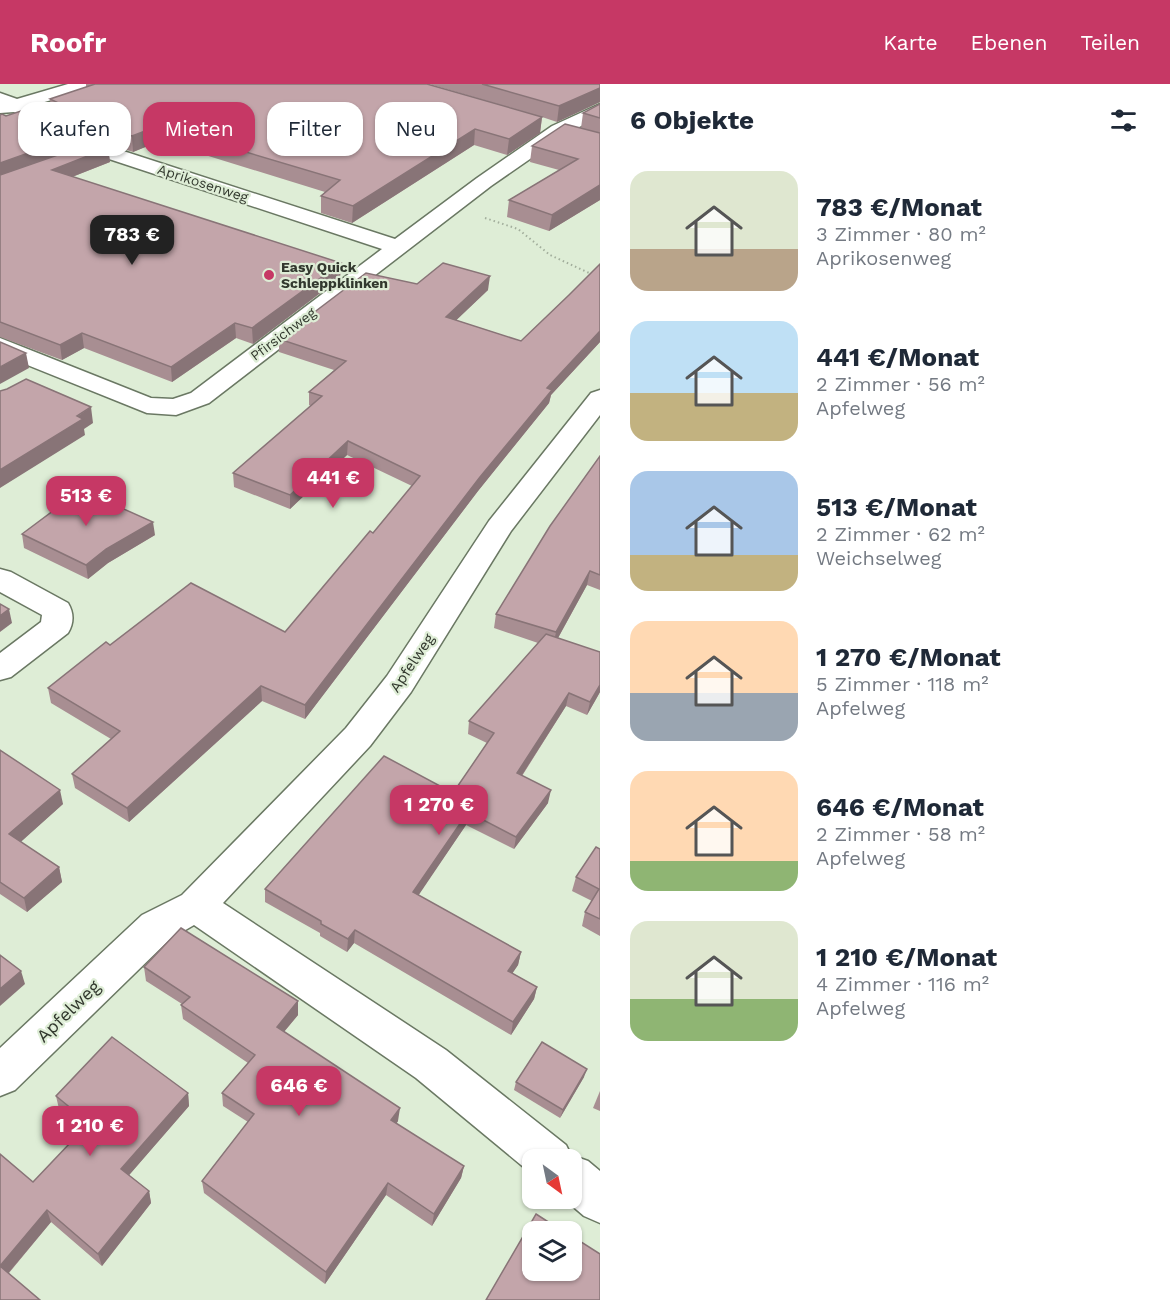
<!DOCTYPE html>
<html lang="de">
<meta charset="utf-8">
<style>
body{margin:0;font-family:"Work Sans",sans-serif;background:#f2f2f3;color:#1f2937;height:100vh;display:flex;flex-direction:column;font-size:22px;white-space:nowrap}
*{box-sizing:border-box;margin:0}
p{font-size:20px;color:#747a83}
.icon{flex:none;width:33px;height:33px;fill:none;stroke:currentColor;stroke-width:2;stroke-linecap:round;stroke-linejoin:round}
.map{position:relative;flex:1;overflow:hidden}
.details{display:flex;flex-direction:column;background:#fff;width:570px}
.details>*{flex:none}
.top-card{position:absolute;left:18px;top:18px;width:492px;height:54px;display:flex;gap:12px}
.needle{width:39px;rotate:147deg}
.controls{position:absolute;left:522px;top:1065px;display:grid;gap:12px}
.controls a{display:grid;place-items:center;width:60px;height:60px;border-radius:12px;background:#fff;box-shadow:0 2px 4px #0004;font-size:30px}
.price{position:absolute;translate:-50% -51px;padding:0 14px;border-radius:12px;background:#c63865;color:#fff;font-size:20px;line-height:39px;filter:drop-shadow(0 2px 3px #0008)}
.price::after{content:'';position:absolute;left:50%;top:36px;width:18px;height:14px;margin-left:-9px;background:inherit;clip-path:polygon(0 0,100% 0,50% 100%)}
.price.selected{background:#222;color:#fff}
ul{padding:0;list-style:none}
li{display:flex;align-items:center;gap:18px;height:150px;padding:0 30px}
li span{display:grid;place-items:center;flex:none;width:168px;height:120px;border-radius:18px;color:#555}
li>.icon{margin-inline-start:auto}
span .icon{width:72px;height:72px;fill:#fffc;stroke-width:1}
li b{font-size:26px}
h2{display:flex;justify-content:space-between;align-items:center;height:72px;padding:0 30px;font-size:26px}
.pill{padding:0 21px;border-radius:18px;background:#fff;box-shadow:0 2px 4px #0004;font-size:21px;line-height:54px}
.pill.selected{background:#c63865;color:#fff}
header{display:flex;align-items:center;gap:36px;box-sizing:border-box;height:84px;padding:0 30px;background:#c63865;color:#fff}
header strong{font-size:28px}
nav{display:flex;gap:33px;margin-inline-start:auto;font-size:21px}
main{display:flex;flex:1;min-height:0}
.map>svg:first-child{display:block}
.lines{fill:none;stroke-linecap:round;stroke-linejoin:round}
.minor-casing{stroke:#6a7863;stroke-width:3}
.path{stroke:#a2ae9c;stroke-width:2;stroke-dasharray:1.5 3;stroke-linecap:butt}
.minor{fill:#fff;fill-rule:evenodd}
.wall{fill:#a88e92}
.shaded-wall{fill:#887477}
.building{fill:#c3a5aa;stroke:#887477;stroke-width:1.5}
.poi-dot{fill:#c63865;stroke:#deedd6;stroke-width:2}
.labels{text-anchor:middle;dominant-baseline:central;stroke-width:4.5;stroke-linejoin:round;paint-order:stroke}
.far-street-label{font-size:14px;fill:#32382e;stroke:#deedd6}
.far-poi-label{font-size:14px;font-weight:bold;fill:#32382e;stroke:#deedd6;text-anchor:start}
.street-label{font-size:15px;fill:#32382e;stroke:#deedd6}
.near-street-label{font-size:18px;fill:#32382e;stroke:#deedd6}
</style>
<header>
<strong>Roofr</strong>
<nav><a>Karte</a><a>Ebenen</a><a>Teilen</a></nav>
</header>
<main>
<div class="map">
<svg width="600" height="1216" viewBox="0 0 600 1216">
<rect width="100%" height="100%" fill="#deedd6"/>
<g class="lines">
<g class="minor-casing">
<g id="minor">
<path d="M 68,0 L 95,0 L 92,4 L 31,22 L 117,65 L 395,155 L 477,94 L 552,42 L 600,20 L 600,32 L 566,50 L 491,102 L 209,319 L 176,331 L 147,329 L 0,270 L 0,254 L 151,314 L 173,315 L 191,309 L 382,165 L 103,73 L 14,28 L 0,29 L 0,9 L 17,15 Z"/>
<path d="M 600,306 L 600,331 L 511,447 L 411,608 L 370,662 L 223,819 L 446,966 L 566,1061 L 571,1071 L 588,1077 L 600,1087 L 600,1139 L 584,1132 L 563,1114 L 572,1114 L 572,1076 L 532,1076 L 532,1090 L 416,994 L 194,841 L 170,855 L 15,1006 L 0,1012 L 0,964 L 142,831 L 182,811 L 346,644 L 387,592 L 489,437 L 591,309 Z"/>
<path d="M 0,485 L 11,488 L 68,519 C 74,529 74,539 68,549 L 11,593 L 0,596 L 0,569 L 41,538 L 42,531 L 0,508 Z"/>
</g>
</g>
<path class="path" d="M 485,134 L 518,145 L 550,171 L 600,194"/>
<use href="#minor" class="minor"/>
</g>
<g class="wall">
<path d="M 86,0 L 427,0 L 525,28 L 429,0 L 600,0 L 600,18 L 557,38 L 542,33 L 540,49 L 507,71 L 474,61 L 352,139 L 321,129 L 321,112 L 325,108 L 160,57 L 133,68 L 118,63 L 52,30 L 50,15 L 86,3 Z"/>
<path d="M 600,20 L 600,116 L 549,147 L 507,133 L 509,116 L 559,86 L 530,78 L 532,62 L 581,44 L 583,29 Z"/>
<path d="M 0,31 L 81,63 L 108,64 L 110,78 L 72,93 L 341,179 L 340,194 L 253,260 L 236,254 L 172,298 L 84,264 L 62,276 L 0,253 Z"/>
<path d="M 600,180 L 600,258 L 551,311 L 549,319 L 478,407 L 305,635 L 262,617 L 129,738 L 75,704 L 72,690 L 111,655 L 51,619 L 48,604 L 110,561 L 285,548 L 373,449 L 412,402 L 347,371 L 290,425 L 234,403 L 233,389 L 311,322 L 309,321 L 309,308 L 334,286 L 279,268 L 279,255 L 417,200 L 488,206 L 456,236 L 521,257 L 569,211 Z"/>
<path d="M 600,372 L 600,506 L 587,501 L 558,554 L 600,608 L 587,631 L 566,622 L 522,692 L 548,719 L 514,765 L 466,741 L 418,811 L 521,868 L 518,881 L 512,889 L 537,903 L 534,915 L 511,951 L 354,859 L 347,868 L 320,852 L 320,849 L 265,818 L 265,805 L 453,709 L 487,659 L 468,650 L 469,637 L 538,559 L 494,544 L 496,530 Z"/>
<path d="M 22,450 L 155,451 L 108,479 L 88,495 L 24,464 Z"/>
<path d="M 0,666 L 63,720 L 20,758 L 59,783 L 62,798 L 27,828 L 0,810 Z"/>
<path d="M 600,765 L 600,852 L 582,842 L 585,828 L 592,817 L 572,807 L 576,793 Z"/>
<path d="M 144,883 L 298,917 L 298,931 L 284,948 L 398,1037 L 396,1040 L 464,1082 L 461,1094 L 432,1142 L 386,1111 L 325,1200 L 204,1109 L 202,1097 L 248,1038 L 223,1022 L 222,1009 L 248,979 L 183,935 L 181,921 L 182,920 L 146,897 Z"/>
<path d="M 584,993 L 560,1034 L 514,1006 L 516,998 Z"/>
<path d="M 600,1007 L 600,1027 L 593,1024 Z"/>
<path d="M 188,1009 L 189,1022 L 129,1091 L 149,1107 L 151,1119 L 102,1182 L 51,1138 L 9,1189 L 0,1216 L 33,1098 L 84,1045 L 59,1025 L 56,1012 Z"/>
</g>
<g class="shaded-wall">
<path d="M 600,4 L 600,18 L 557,38 L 559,22 Z"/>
<path d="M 542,33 L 540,49 L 507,71 L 509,55 Z"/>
<path d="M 158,42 L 160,57 L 133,68 L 132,52 Z"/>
<path d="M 475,45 L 474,61 L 352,139 L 353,122 Z"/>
<path d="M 79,51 L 81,64 L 0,94 L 0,79 Z"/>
<path d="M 108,64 L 110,78 L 54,100 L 52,86 Z"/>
<path d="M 600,101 L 600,116 L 549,147 L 552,131 Z"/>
<path d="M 341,179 L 340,194 L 253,260 L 252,244 Z"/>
<path d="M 490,192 L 488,206 L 445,247 L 446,233 Z"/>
<path d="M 235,239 L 236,254 L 172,298 L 171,283 Z"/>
<path d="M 600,247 L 600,258 L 551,311 L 549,319 L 478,407 L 305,635 L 305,621 L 547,304 Z"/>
<path d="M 82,249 L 84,264 L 62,276 L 60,261 Z"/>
<path d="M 26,269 L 29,284 L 0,300 L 0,283 Z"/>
<path d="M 91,323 L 93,339 L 84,345 L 85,351 L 0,404 L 0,386 Z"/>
<path d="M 348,357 L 347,371 L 290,425 L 290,411 Z"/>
<path d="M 153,438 L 155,451 L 108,479 L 88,495 L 86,481 L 106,465 Z"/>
<path d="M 590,487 L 587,501 L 553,563 L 556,548 Z"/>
<path d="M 9,525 L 12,539 L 0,548 L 0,532 Z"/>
<path d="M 600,601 L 600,608 L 587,631 L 590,618 Z"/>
<path d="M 261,602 L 262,617 L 129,738 L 127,724 Z"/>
<path d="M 569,609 L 566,622 L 515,702 L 517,689 Z"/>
<path d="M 60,706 L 63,720 L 13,765 L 9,750 Z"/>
<path d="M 551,706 L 548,719 L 514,765 L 516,753 Z"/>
<path d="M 468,728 L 466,741 L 412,821 L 413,808 Z"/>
<path d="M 59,783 L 62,798 L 27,828 L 24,814 Z"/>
<path d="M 355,846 L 354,859 L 347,868 L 348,855 Z"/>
<path d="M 521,868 L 518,881 L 506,899 L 508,887 Z"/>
<path d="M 21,887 L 25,900 L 0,922 L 0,905 Z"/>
<path d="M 537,903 L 534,915 L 511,951 L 513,938 Z"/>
<path d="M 298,917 L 298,931 L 277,956 L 277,943 Z"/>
<path d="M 587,985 L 584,993 L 560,1034 L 563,1026 Z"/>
<path d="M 188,1009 L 189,1022 L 124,1097 L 121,1085 Z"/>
<path d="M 400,1024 L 398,1037 L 390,1049 L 391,1036 Z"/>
<path d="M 464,1082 L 461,1094 L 432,1142 L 434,1130 Z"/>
<path d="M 388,1099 L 386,1111 L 325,1200 L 326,1188 Z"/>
<path d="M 149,1107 L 151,1119 L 102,1182 L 98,1170 Z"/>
<path d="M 47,1126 L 51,1138 L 5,1193 L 0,1182 Z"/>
</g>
<g class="building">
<path d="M 95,0 L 427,0 L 542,33 L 509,55 L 475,45 L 353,122 L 321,112 L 340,96 L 158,42 L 132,52 L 116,47 L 50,15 Z"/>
<path d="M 482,0 L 600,0 L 600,4 L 559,22 Z"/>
<path d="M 600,20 L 600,34 L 583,29 Z"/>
<path d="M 27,25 L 79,51 L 0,79 L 0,31 L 2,30 L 6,32 Z"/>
<path d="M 565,40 L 600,49 L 600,101 L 552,131 L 509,116 L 578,75 L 532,62 Z"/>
<path d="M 95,58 L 108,64 L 52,86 L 341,179 L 252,244 L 235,239 L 171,283 L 82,249 L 60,261 L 0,238 L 0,91 Z"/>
<path d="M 443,179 L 490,192 L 446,233 L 521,257 L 569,211 L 600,180 L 600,247 L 547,304 L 552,306 L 480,393 L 305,621 L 261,602 L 127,724 L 72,690 L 120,647 L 48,604 L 106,558 L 110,561 L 191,499 L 285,548 L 370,447 L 373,449 L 420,392 L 348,357 L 290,411 L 233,389 L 322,312 L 309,308 L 346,277 L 279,255 L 366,189 L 417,200 Z"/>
<path d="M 0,258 L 26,269 L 0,283 Z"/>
<path d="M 26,295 L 91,323 L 77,332 L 83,335 L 0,386 L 0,307 L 7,305 Z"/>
<path d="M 600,372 L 600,491 L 590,487 L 556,548 L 496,530 L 550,442 Z"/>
<path d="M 81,406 L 153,438 L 106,465 L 86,481 L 22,450 Z"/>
<path d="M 0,520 L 9,525 L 0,532 Z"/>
<path d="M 546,550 L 600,568 L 600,601 L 590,618 L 569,609 L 517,689 L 551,706 L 516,753 L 468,728 L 413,808 L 521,868 L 508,887 L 537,903 L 513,938 L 355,846 L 348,855 L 321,840 L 321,837 L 265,805 L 384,672 L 453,709 L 494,649 L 469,637 Z"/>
<path d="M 0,666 L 60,706 L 9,750 L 59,783 L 24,814 L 0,798 Z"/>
<path d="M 596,763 L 600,765 L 600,835 L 585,828 L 599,805 L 576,793 Z"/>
<path d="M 181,844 L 298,917 L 277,943 L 400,1024 L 391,1036 L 464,1082 L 434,1130 L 388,1099 L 326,1188 L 202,1097 L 254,1030 L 222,1009 L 255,971 L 181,921 L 190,913 L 144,883 Z"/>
<path d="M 0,871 L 21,887 L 0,905 Z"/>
<path d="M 112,953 L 188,1009 L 121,1085 L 149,1107 L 98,1170 L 47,1126 L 0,1182 L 40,1216 L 0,1216 L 0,1070 L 33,1098 L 89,1039 L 56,1012 Z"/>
<path d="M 542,958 L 587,985 L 563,1026 L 516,998 Z"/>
<path d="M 536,1130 L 564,1148 L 532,1148 L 532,1186 L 572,1186 L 572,1152 L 600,1170 L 600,1216 L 486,1216 Z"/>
</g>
<circle class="poi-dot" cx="269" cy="191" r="6"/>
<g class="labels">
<g class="far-street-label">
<text transform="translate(203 99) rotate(18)">Aprikosenweg</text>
<text transform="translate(283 250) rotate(-37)">Pfirsichweg</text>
</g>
<g class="far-poi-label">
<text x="281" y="183">Easy Quick<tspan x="281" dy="16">Schleppklinken</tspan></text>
</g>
<g class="street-label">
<text transform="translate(412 579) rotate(-56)">Apfelweg</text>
</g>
<g class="near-street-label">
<text transform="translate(68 927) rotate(-44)">Apfelweg</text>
</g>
</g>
</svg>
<div class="controls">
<a><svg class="needle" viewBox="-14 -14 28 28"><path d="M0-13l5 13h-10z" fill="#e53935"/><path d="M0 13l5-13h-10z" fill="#747a83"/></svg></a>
<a><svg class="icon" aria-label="layers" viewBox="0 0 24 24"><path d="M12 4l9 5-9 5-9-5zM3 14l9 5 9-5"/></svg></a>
</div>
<b class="price selected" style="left:132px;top:182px">783 €</b>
<b class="price" style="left:333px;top:425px">441 €</b>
<b class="price" style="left:86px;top:443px">513 €</b>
<b class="price" style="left:439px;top:752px">1 270 €</b>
<b class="price" style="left:299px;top:1033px">646 €</b>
<b class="price" style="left:90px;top:1073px">1 210 €</b>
<div class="top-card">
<a class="pill">Kaufen</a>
<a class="pill selected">Mieten</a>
<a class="pill">Filter</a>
<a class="pill">Neu</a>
</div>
</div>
<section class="details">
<h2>6 Objekte<svg class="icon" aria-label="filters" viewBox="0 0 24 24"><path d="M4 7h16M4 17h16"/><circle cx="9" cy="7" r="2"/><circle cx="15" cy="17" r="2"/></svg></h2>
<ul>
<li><span style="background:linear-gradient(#dfe7d0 65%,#b9a48a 0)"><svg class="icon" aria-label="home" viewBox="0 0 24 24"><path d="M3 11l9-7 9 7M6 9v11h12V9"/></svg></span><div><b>783 €/Monat</b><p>3 Zimmer · 80 m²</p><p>Aprikosenweg</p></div></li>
<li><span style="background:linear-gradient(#bfe0f5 60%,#c2b280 0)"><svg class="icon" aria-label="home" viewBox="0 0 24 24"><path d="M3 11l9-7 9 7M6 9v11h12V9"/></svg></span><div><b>441 €/Monat</b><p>2 Zimmer · 56 m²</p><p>Apfelweg</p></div></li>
<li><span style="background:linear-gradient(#a9c7e8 70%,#c2b280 0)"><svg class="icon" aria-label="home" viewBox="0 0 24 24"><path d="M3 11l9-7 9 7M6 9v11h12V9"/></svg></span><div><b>513 €/Monat</b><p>2 Zimmer · 62 m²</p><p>Weichselweg</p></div></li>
<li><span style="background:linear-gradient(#ffd9b3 60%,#9aa5b1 0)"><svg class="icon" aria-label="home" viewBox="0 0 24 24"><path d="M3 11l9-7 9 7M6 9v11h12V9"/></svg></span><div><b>1 270 €/Monat</b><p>5 Zimmer · 118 m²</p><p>Apfelweg</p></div></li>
<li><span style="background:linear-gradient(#ffd9b3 75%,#8fb573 0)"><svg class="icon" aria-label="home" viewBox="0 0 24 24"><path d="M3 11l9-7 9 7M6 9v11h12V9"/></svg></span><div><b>646 €/Monat</b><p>2 Zimmer · 58 m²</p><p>Apfelweg</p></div></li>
<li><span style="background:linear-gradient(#dfe7d0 65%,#8fb573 0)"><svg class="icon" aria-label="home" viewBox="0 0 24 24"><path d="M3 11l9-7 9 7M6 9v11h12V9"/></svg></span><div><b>1 210 €/Monat</b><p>4 Zimmer · 116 m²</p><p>Apfelweg</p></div></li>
</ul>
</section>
</main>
